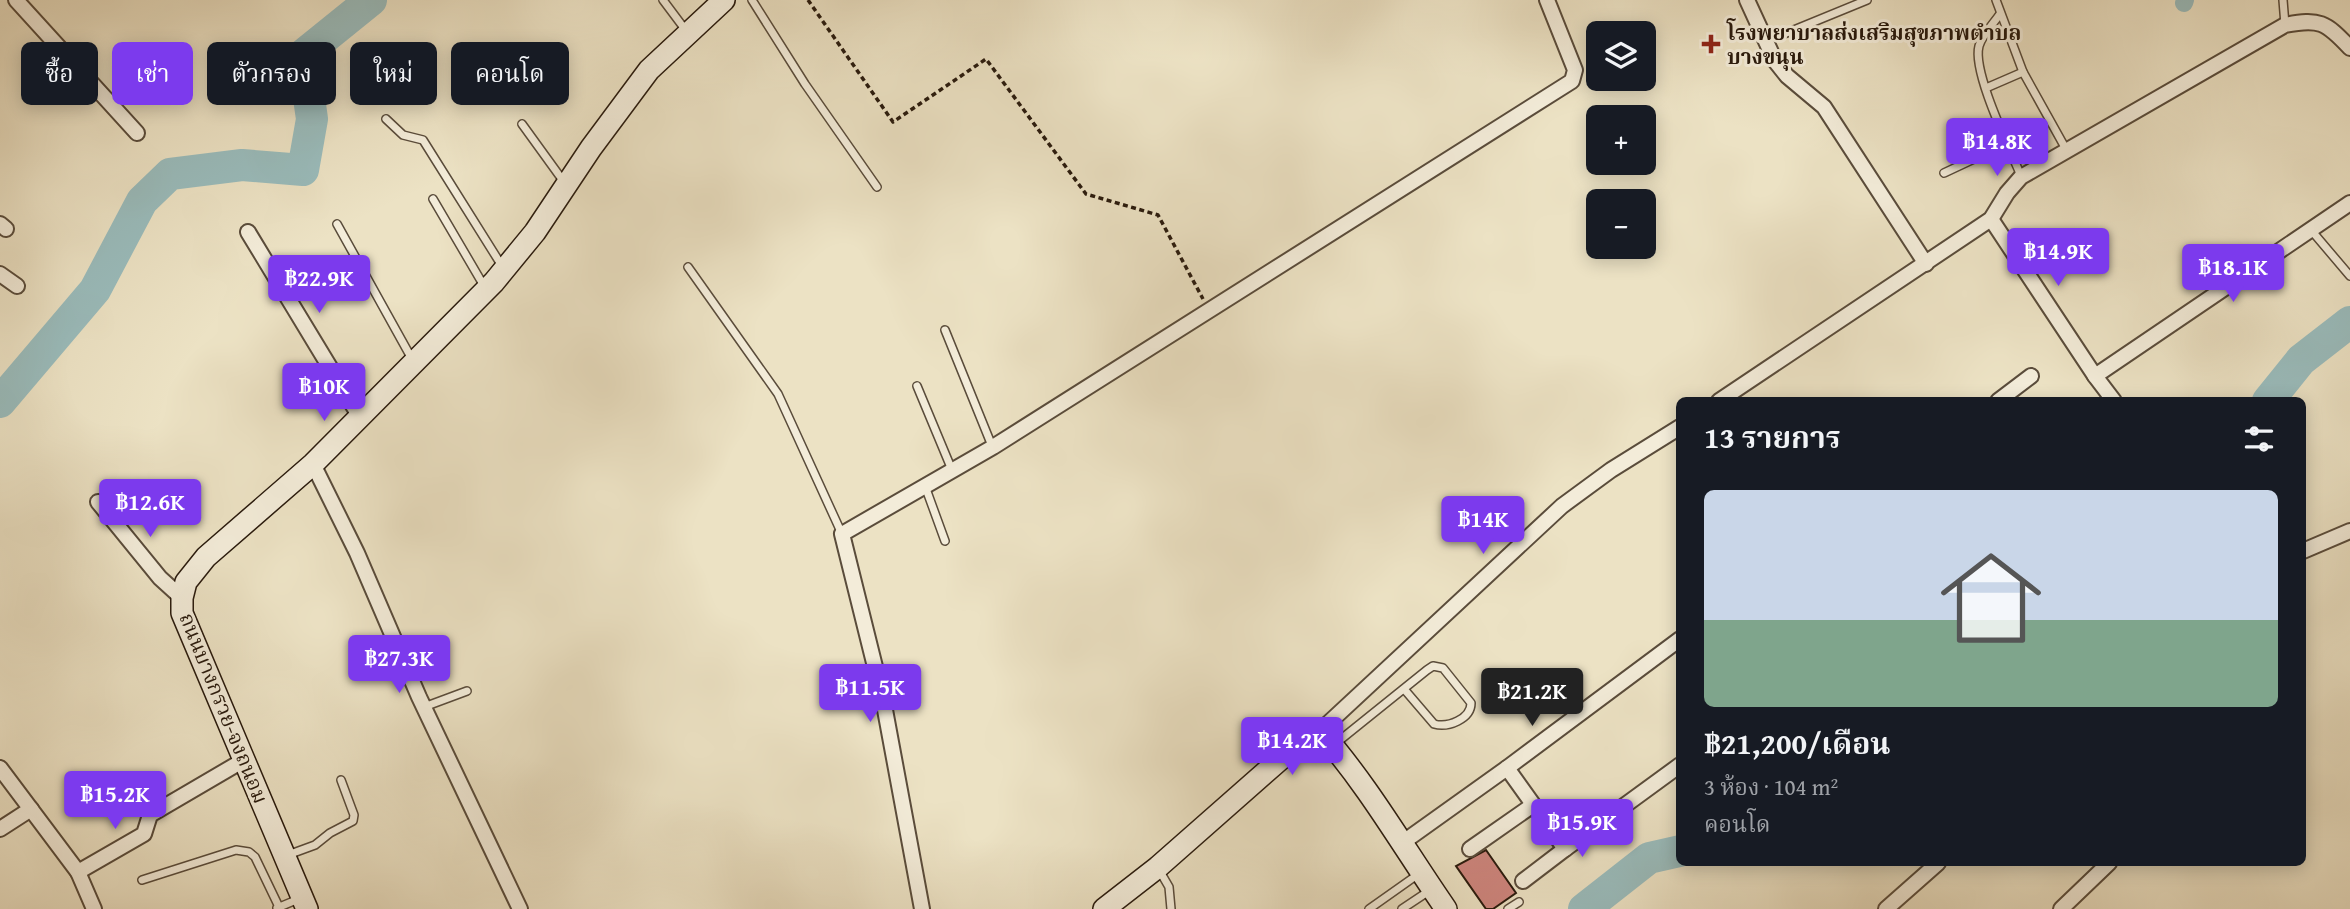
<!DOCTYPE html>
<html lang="th">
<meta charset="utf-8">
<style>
body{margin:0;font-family:"Gentium Book Plus","Noto Serif Thai",serif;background:#242831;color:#f1f3f6;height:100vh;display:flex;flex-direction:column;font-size:26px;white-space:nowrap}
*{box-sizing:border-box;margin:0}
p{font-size:23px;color:#9ea1a6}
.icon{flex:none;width:38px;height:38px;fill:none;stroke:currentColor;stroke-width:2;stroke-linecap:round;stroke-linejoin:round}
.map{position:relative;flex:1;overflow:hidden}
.details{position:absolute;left:1676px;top:397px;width:630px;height:469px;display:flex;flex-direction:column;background:#171b24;border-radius:10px;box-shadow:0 4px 18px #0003}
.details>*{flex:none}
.hud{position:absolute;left:21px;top:42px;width:665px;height:63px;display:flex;gap:14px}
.buttons{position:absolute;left:1586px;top:21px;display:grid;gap:14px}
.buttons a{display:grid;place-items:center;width:70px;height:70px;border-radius:10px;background:#171b24;box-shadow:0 4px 18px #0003;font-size:35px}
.price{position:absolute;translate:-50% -60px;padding:0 16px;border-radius:7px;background:#7c3aed;color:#fff;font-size:23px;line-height:46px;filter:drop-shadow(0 2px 4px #0008)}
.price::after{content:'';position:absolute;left:50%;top:42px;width:21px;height:16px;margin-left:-10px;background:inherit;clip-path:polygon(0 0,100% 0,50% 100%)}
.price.current{background:#222;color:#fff}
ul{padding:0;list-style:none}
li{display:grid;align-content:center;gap:14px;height:371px;padding:0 28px}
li+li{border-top:2px solid #363941}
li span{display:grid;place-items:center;height:217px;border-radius:10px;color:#555}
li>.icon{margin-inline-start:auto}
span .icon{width:126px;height:126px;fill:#fffc;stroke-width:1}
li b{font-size:30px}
h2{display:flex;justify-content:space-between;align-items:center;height:84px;padding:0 28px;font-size:30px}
.tag{padding:0 24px;border-radius:10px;background:#171b24;box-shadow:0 4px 18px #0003;font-size:24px;line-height:63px}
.tag.current{background:#7c3aed;color:#fff}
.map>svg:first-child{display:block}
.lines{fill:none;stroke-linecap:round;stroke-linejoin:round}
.canal{stroke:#9abcbc;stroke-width:18}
.river{stroke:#9abcbc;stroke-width:32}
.building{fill:#cf867f;stroke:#291a0d;stroke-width:2}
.lane-casing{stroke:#5a4c3b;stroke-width:10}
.street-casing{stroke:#5a4c3b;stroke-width:18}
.secondary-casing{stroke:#291a0d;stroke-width:24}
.path{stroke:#291a0d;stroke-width:3.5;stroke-dasharray:5 3.5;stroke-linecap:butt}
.lane{stroke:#f3ecd9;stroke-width:7}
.street{stroke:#f3ecd9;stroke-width:14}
.secondary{stroke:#f3ecd9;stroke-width:21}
.poi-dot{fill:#8f2418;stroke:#f3ecd9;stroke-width:2.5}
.labels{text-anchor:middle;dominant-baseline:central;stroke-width:6;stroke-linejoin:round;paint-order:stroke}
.poi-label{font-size:21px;font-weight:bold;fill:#291a0d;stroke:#f3ecd9;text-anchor:start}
.street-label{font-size:21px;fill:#291a0d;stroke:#f3ecd9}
</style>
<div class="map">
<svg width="2350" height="909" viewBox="0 0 2350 909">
<rect width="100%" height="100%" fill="#ece2c4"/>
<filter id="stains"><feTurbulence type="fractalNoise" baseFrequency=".00286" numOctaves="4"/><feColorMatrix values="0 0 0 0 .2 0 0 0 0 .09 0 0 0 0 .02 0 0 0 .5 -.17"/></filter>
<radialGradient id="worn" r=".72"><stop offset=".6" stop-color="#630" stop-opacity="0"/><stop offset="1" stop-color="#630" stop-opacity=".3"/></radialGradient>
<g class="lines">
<path class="canal" d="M 2184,3 L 2185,0"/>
<g class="river">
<path d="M 2268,401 L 2301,360 L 2350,322"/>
<path d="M 0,402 L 95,290 L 142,201 L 170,174 L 242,165 L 303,170 L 312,119 L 303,55 L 371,0"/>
<path d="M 1584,909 L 1649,858 L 1680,851"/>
</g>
</g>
<path class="building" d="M 1486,850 L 1516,893 L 1493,909 L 1486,909 L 1456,866 Z"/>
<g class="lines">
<g class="lane-casing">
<g id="lane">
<path d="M 663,0 L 687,32"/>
<path d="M 752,0 L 805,84 L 877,187"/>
<path d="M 1996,0 L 2023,72 L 2067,151"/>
<path d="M 2283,0 L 2285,25"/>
<path d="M 2000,14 C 1994,23 1982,35 1979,46 C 1972,72 2010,149 2021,176"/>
<path d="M 1779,36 L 1867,0"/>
<path d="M 1986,88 L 2023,72"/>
<path d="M 386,119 L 403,135 L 423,140 L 502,266"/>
<path d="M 522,124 L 564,182"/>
<path d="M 1944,173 L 2008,143"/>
<path d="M 433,199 L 484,286"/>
<path d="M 337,224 L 412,359"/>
<path d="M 2311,230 L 2350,276"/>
<path d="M 688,267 L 778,394 L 842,534"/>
<path d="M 945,330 L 992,446"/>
<path d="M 917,386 L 952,470"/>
<path d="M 925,486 L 945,541"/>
<path d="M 424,707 L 467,691"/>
<path d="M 1335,744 L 1427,670 L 1433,666 L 1443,668 L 1471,703 C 1471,719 1448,728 1434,724 L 1404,689"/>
<path d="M 285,856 L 315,845 L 330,833 L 353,821 L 354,815 L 341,780"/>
<path d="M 1158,868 L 1169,887 L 1171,909"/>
<path d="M 142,880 L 236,850 L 249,852 L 255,857 L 279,907"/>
<path d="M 277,908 L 301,898"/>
<path d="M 1369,909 L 1420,873"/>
<path d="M 1402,909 L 1432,889"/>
<path d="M 1508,909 L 1519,902"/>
</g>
</g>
<g class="street-casing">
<g id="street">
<path d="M 16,0 L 137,133"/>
<path d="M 1747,0 L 1775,61 L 1787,76 L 1824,107 L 1926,264"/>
<path d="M 1991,219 L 2095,376 L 2114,401"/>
<path d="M 0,224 L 6,229"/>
<path d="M 248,232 L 360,417"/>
<path d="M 0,274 L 17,286"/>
<path d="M 2095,376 L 2350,203"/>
<path d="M 1719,401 L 1991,219 L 2007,193 L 2021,177 L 2285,25 C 2319,18 2326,22 2350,48"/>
<path d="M 1998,401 L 2031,376"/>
<path d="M 313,464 L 357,553 L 419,697 L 520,909"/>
<path d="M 98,502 L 160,578 L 182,598"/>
<path d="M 2303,551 L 2350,531"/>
<path d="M 1320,731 L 1562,506 L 1611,470 L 1680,427"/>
<path d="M 0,768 L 78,872 L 144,834 L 150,815 L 244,760"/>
<path d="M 1507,768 L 1565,849 L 1680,765"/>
<path d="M 0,829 L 31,809"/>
<path d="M 1402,843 L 1507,768 L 1680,639"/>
<path d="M 1470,849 L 1533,805"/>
<path d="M 78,872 L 94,909"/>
<path d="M 1523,881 L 1565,849"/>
<path d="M 922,909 L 883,699 L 842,534 L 993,447 L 1572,81 L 1575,70 L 1547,0"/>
<path d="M 1886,909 L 1938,863"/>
<path d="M 2061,909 L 2109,863"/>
</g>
</g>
<g class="secondary-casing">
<g id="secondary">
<path d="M 307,909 L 182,613 L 182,598 L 186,582 L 206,557 L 313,464 L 494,282 L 535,232 L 591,148 L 649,70 L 724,0"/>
<path d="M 1104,909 L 1158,867 L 1284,756 L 1320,731 C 1368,785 1405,850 1446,909"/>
</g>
</g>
<path class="path" d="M 808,0 L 893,122 L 986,59 L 1086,194 L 1158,215 L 1203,299"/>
<use href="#lane" class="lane"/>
<use href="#street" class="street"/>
<use href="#secondary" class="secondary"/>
</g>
<path class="poi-dot" d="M1707.5 33.5h7v7h7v7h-7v7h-7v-7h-7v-7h7z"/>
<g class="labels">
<g class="poi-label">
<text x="1727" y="32">โรงพยาบาลส่งเสริมสุขภาพตำบล<tspan x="1727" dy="24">บางขนุน</tspan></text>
</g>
<g class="street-label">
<text transform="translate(224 708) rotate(68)">ถนนบางกรวย-จงถนอม</text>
</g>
</g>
<rect width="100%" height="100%" filter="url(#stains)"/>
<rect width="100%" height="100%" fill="url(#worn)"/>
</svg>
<div class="buttons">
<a><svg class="icon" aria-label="layers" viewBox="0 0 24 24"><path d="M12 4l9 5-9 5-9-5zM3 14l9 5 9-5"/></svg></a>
<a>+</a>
<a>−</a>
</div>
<b class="price" style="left:1997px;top:178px">฿14.8K</b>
<b class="price" style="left:2058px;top:288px">฿14.9K</b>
<b class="price" style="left:2233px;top:304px">฿18.1K</b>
<b class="price" style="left:319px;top:315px">฿22.9K</b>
<b class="price" style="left:324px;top:423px">฿10K</b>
<b class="price" style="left:150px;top:539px">฿12.6K</b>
<b class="price" style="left:1483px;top:556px">฿14K</b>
<b class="price" style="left:399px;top:695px">฿27.3K</b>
<b class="price" style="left:870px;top:724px">฿11.5K</b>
<b class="price current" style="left:1532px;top:728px">฿21.2K</b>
<b class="price" style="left:1292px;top:777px">฿14.2K</b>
<b class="price" style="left:115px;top:831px">฿15.2K</b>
<b class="price" style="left:1582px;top:859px">฿15.9K</b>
<div class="hud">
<a class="tag">ซื้อ</a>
<a class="tag current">เช่า</a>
<a class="tag">ตัวกรอง</a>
<a class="tag">ใหม่</a>
<a class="tag">คอนโด</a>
</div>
<section class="details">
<h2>13 รายการ<svg class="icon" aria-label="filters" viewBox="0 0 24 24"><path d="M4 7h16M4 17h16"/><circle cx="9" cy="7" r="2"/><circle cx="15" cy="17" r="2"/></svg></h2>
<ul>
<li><span style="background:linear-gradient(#c9d6e8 60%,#7fa58c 0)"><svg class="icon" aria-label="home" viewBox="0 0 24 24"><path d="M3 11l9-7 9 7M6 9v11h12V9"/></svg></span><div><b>฿21,200/เดือน</b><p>3 ห้อง · 104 m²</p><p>คอนโด</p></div></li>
</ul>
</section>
</div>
